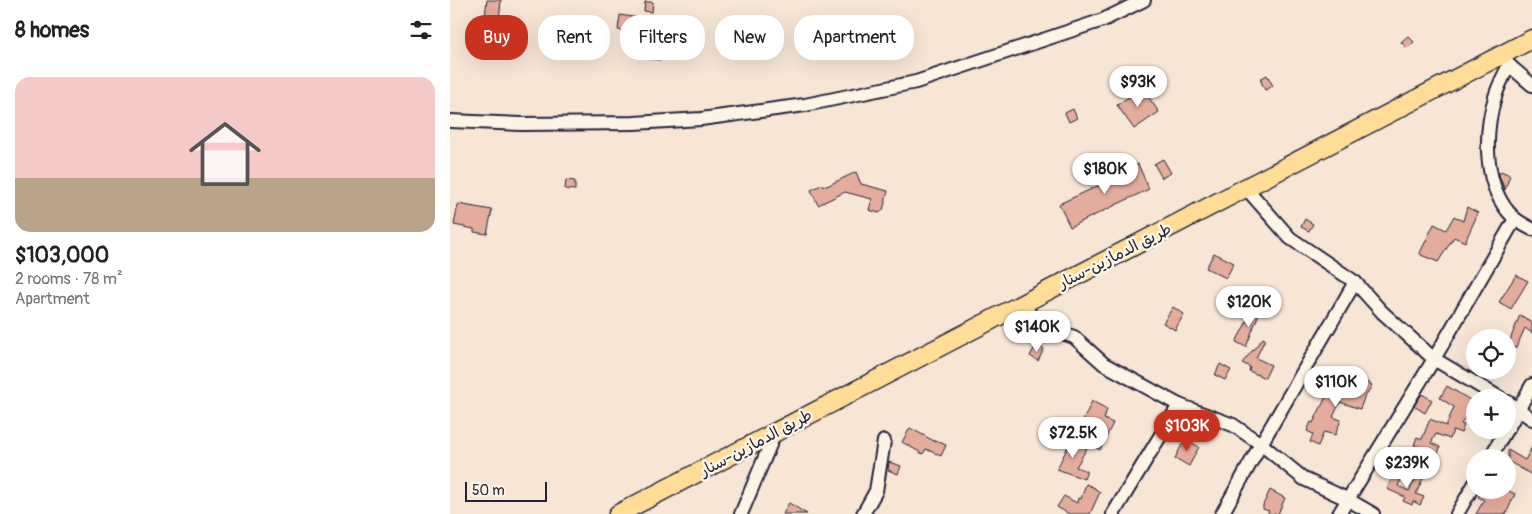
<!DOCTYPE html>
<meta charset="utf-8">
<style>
body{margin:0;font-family:Pangolin,"Playpen Sans Arabic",sans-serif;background:#f2f2f2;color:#222;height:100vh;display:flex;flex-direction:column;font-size:19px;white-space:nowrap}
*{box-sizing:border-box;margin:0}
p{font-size:16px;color:#767676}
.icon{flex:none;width:28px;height:28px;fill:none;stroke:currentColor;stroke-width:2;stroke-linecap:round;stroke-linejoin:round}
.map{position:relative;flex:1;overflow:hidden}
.drawer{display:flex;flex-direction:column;background:#fff;width:450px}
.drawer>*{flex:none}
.hud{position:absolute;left:15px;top:15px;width:475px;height:45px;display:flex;gap:10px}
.tools{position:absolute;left:1016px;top:329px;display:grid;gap:10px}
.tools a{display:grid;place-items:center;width:50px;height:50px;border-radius:50%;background:#fff;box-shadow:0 5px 20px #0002;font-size:25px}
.scale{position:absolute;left:15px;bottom:12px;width:82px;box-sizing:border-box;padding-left:5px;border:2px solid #22223b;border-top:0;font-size:14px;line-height:18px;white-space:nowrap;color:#22223b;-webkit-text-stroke:4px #fcf5e5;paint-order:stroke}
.price{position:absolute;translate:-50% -42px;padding:0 11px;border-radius:18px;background:#fff;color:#222;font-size:16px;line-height:32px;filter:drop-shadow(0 1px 2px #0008)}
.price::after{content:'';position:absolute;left:50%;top:30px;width:15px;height:11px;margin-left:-8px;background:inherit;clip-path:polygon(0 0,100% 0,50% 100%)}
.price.current{background:#c8321e;color:#fff}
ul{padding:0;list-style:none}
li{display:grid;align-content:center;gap:10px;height:265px;padding:0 15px}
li+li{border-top:1px solid #e0e0e0}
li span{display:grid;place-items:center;height:155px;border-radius:15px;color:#555}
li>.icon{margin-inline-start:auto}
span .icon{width:90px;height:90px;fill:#fffc;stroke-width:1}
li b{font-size:21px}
h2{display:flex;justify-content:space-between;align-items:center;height:60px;padding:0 15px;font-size:21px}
.tag{padding:0 18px;border-radius:20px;background:#fff;box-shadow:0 5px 20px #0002;font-size:18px;line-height:45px}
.tag.current{background:#c8321e;color:#fff}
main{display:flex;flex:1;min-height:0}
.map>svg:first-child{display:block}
.building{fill:#e4ac9c;stroke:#22223b}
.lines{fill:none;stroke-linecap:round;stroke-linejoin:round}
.minor-casing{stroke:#22223b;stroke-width:16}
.highway-casing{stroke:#22223b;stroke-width:21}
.minor{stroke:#fcf5e5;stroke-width:12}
.highway{stroke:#ffdd96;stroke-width:18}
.labels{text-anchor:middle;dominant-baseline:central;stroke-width:5;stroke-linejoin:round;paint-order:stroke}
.street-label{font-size:16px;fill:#22223b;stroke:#fcf5e5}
</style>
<main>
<section class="drawer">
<h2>8 homes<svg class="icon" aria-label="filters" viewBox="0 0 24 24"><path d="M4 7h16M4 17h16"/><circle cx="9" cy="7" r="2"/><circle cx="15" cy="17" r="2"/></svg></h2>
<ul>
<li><span style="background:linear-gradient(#f6c9c9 65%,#b9a48a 0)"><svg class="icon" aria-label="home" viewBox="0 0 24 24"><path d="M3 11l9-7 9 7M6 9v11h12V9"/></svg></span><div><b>$103,000</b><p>2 rooms · 78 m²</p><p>Apartment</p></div></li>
</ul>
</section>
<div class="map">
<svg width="1082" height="514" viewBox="0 0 1082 514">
<rect width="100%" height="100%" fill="#f7e6d6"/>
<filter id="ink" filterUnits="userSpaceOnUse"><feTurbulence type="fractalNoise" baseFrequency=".02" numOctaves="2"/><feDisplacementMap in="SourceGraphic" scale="10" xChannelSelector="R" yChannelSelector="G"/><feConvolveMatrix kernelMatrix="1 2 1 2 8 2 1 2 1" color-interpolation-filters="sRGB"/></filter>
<g filter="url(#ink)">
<g class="building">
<path d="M 37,0 L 51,0 L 49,22 L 58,23 L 55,43 L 32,40 Z"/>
<path d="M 195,2 L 203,2 L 202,12 L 194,11 Z"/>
<path d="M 170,15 L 189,18 L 187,32 L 168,30 Z"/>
<path d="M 958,36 L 964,42 L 957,48 L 951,42 Z"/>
<path d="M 199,39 L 214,41 L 210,60 L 196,58 Z"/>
<path d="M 817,75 L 823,86 L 815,90 L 810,79 Z"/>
<path d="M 692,88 L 709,112 L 684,129 L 667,105 Z"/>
<path d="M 623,109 L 627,118 L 619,122 L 615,113 Z"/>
<path d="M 713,159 L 721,173 L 712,178 L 704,164 Z"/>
<path d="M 688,164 L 699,189 L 620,227 L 609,204 L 661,180 L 657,172 L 669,166 L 672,172 Z"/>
<path d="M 1051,171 L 1060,175 L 1055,190 L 1049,175 Z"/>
<path d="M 406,172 L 411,184 L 438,191 L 433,210 L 429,213 L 419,210 L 422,199 L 395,192 L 368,205 L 361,190 L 371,185 L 377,186 Z"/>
<path d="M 116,180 L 125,181 L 125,190 L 115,189 Z"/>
<path d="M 8,204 L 42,210 L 37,234 L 24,232 L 24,229 L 4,225 Z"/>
<path d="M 1017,207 L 1028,213 L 1015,242 L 1004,237 L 988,262 L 971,255 L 970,253 L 984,224 L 996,230 L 1004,216 L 1013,221 Z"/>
<path d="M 855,219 L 863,224 L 859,231 L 851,227 Z"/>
<path d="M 764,253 L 784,263 L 776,278 L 756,268 Z"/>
<path d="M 1066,275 L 1078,281 L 1061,309 L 1049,302 Z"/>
<path d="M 805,306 L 811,308 L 796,347 L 786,342 Z"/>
<path d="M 723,307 L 734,314 L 725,330 L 713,323 Z"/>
<path d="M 1070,315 L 1082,322 L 1082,333 L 1075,328 L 1066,348 L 1058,345 Z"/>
<path d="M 813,338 L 815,339 L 806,358 L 821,365 L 815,378 L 799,371 L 800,367 L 792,363 Z"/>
<path d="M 586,345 L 594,349 L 588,361 L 580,356 Z"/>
<path d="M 770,364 L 781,370 L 775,380 L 765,375 Z"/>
<path d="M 910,379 L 922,385 L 916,396 L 915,395 L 910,409 L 890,402 L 883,417 L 891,420 L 885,435 L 874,432 L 868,446 L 860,442 L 863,434 L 857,431 L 861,422 L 863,423 L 884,381 L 905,390 Z"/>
<path d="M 997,386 L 1025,403 L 1011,424 L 1014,425 L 1011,433 L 1003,430 L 1000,439 L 986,434 L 981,443 L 990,447 L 988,454 L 964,445 L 967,437 L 972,439 L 980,419 L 996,426 L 1004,407 L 990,398 Z"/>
<path d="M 972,394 L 982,400 L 975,413 L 964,406 Z"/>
<path d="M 642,401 L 657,409 L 654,419 L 663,423 L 650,450 L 642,446 L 650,430 L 632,423 Z"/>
<path d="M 460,428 L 486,442 L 487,441 L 496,445 L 491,456 L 476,449 L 473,454 L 452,442 Z"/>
<path d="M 622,438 L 638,446 L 626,467 L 637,471 L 634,479 L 607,469 Z"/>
<path d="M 735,439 L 749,447 L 739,466 L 725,458 Z"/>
<path d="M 1082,447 L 1082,475 L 1058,461 L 1058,450 L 1075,460 Z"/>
<path d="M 980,454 L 991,461 L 984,472 L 973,466 Z"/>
<path d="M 439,462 L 451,466 L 448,474 L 438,470 Z"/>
<path d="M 946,471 L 953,475 L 948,486 L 959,491 L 968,475 L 973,478 L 966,494 L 974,497 L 970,505 L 963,501 L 962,505 L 953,501 L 955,497 L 937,489 Z"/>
<path d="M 636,484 L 645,488 L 645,489 L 650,492 L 640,514 L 619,514 L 607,507 L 614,496 L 627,503 L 628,498 L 631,499 Z"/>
<path d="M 820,490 L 835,498 L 828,514 L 817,514 L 819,511 L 813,509 L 813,505 Z"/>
<path d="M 1032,490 L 1040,490 L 1048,495 L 1050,490 L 1057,490 L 1065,494 L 1056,514 L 1026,514 L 1034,500 L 1028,497 Z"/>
<path d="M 339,503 L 357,514 L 333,514 Z"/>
</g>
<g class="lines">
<g class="minor-casing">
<g id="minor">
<path d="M 1055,59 L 1059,65 L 1082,85"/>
<path d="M 1059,65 C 1054,75 1048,86 1045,97 C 1034,134 1033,187 1063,217 C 1068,222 1076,226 1082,229"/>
<path d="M 0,121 L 71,124 L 184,123 L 251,119 L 355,105 L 466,82 L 653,20 L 694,0"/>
<path d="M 796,188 L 840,238 L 905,282 L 932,312 L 984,359 L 1050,398"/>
<path d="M 573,304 L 587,324 L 624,337 L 654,364 L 729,405 L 783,425 L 811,444 L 854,479 L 897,499 L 923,514"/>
<path d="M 1058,402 L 1082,419"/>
<path d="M 1058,428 L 1082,385"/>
<path d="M 1040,458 L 1056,430"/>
<path d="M 291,514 L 325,433"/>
<path d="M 413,514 L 426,491 L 434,441"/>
<path d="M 663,514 L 729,405"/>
<path d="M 772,514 L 811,444 L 905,282"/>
<path d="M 889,514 L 984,359 L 1065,219"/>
<path d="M 1007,514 L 1025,483"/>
</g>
</g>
<g class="highway-casing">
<path id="highway" d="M 168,514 L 1082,39"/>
</g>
<use href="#minor" class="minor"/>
<use href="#highway" class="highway"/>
</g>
</g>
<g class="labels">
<g class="street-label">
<text transform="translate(665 256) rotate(-27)">طريق الدمازين-سنار</text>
<text transform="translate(306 443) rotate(-28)">طريق الدمازين-سنار</text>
</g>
</g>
</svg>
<div class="tools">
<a><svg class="icon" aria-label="locate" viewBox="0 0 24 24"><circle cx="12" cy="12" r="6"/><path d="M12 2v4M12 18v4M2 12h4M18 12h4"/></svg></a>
<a>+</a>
<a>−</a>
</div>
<div class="scale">50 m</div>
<b class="price" style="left:688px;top:108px">$93K</b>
<b class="price" style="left:655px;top:195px">$180K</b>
<b class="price" style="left:799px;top:328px">$120K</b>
<b class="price" style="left:587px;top:353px">$140K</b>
<b class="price" style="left:886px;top:408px">$110K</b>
<b class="price current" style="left:737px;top:452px">$103K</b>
<b class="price" style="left:623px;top:459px">$72.5K</b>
<b class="price" style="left:957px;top:489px">$239K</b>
<div class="hud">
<a class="tag current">Buy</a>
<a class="tag">Rent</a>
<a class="tag">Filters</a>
<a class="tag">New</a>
<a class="tag">Apartment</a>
</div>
</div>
</main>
